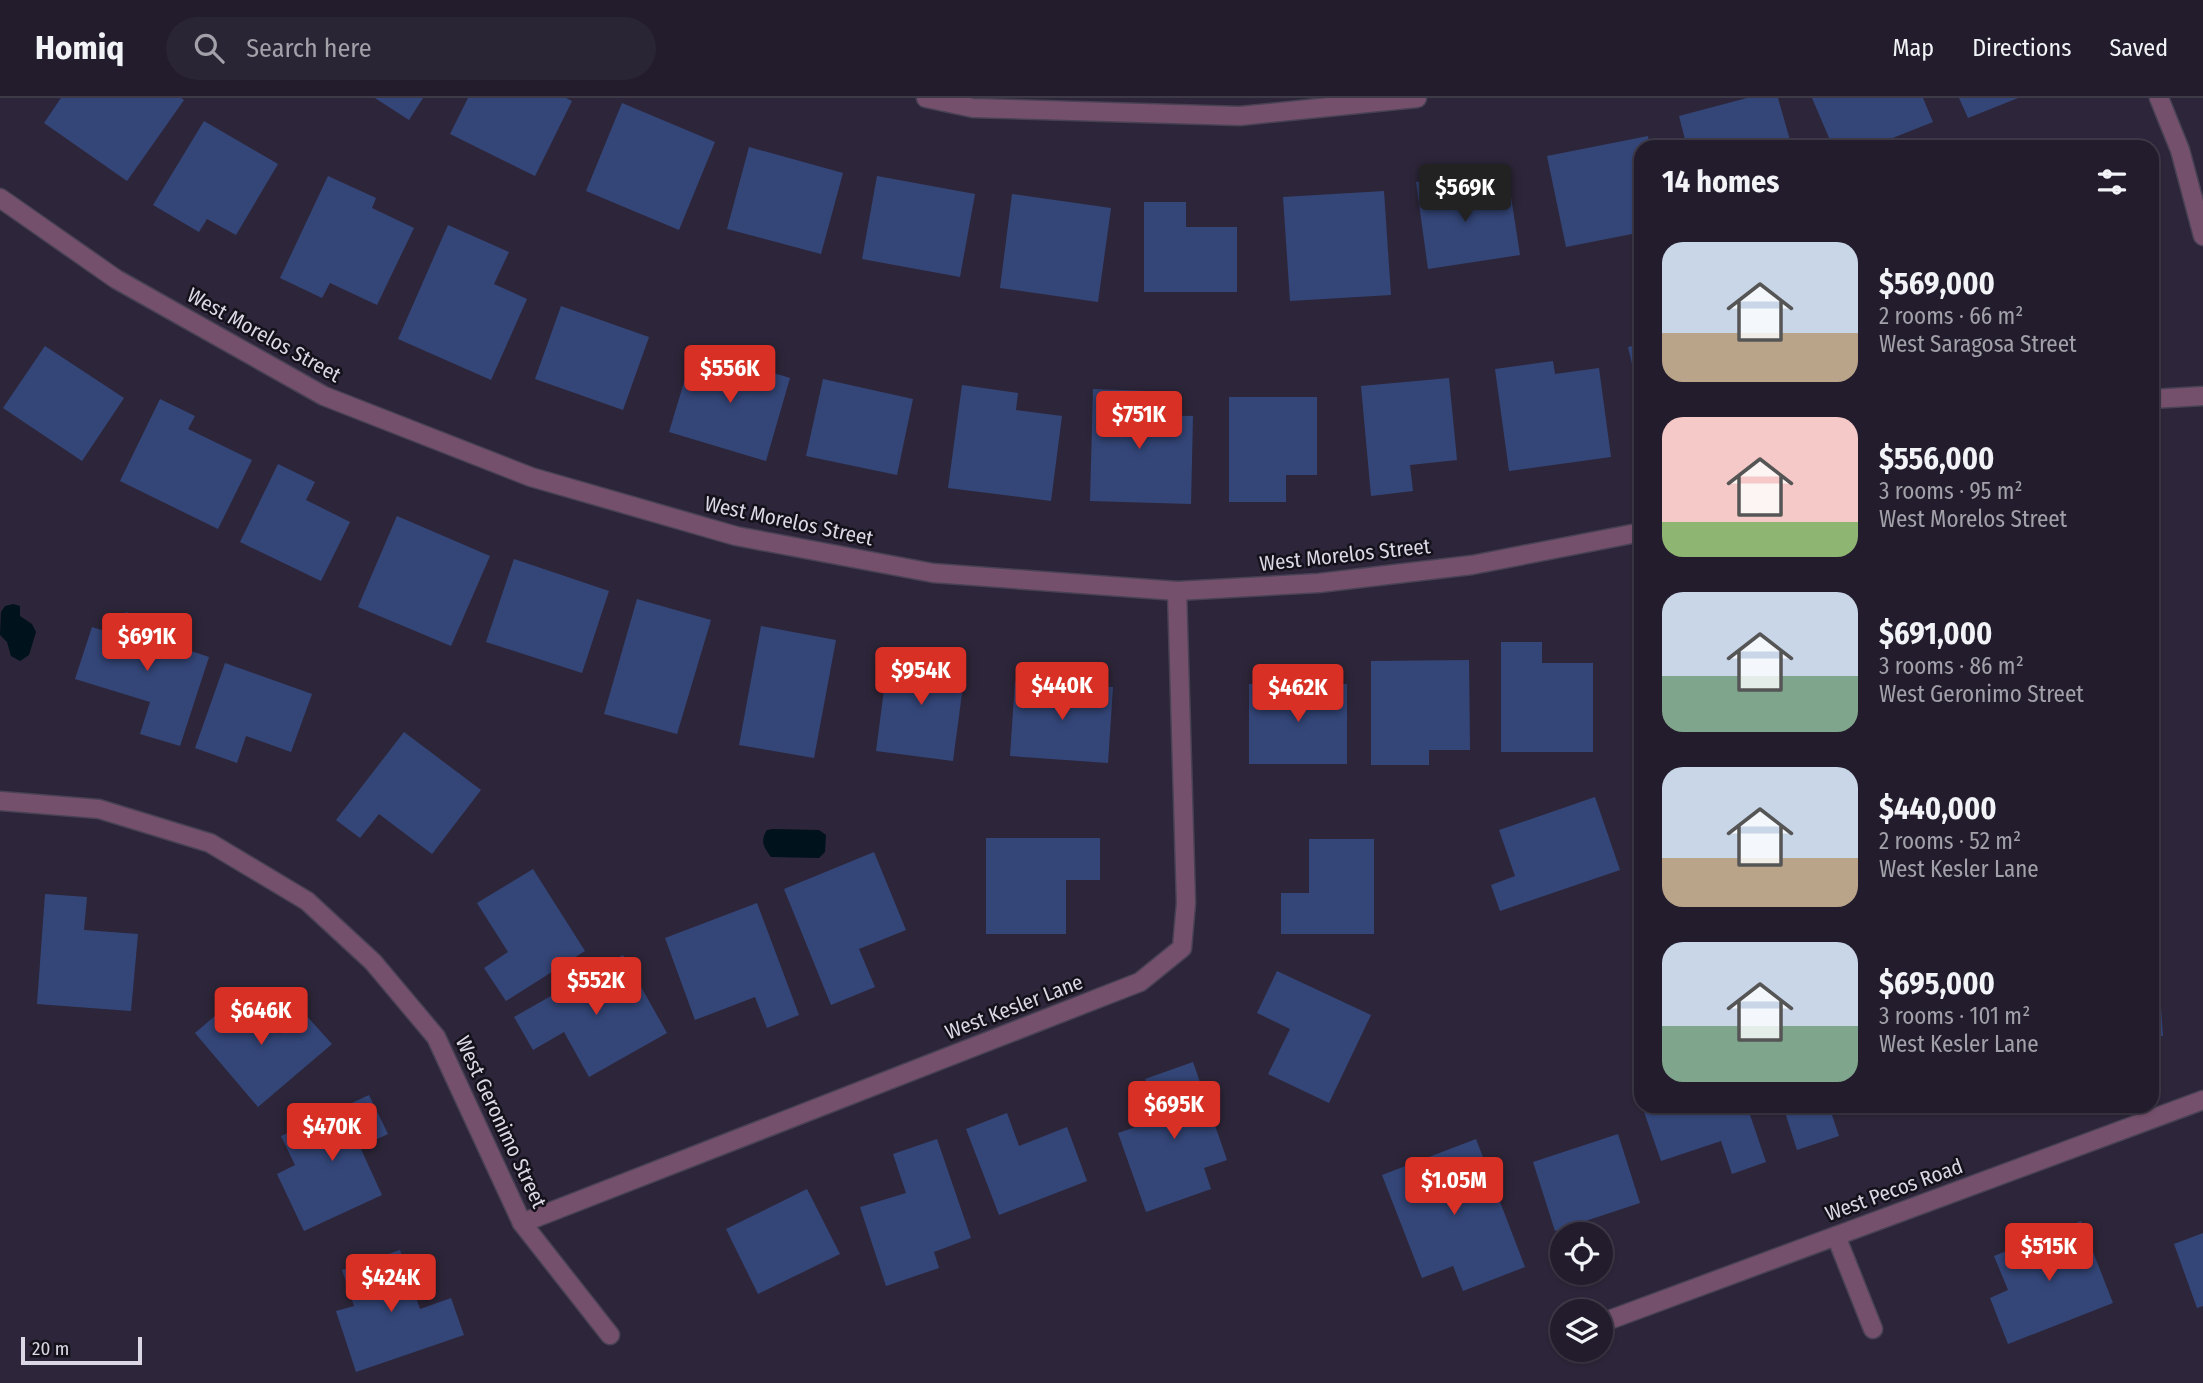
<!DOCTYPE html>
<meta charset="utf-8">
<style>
body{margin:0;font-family:"Fira Sans Condensed",sans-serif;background:#2a2534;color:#f1f3f6;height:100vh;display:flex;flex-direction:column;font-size:26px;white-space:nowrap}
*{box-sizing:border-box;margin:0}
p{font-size:23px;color:#a2a1a9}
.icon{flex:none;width:38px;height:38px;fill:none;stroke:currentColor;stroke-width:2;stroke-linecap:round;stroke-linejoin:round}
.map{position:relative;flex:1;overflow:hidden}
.details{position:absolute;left:1634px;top:42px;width:525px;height:973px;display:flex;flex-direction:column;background:#221c2c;border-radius:21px;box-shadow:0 2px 5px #0004,0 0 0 2px #3f3a48}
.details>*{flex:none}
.controls{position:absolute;left:1550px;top:1124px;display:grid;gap:14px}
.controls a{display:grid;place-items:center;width:63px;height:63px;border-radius:50%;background:#221c2c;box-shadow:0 2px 5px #0004,0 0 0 2px #3f3a48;font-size:35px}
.scale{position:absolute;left:21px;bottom:18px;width:121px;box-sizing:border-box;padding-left:7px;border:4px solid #dcd7e5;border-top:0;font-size:19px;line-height:24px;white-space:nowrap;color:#dcd7e5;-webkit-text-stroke:5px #14111a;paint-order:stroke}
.price{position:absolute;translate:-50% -60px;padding:0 16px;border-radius:7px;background:#d93025;color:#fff;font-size:23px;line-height:46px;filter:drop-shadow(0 2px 4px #0008)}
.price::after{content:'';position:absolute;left:50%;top:42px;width:21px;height:16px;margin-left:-10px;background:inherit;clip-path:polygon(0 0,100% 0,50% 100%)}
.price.current{background:#222;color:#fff}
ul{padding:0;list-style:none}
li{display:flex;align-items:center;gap:21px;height:175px;padding:0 28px}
li span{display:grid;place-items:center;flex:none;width:196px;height:140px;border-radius:21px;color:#555}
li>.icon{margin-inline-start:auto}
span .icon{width:84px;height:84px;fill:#fffc;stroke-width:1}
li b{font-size:30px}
h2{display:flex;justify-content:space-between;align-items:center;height:84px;padding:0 28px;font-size:30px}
header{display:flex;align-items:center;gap:42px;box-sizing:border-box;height:98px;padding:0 35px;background:#221c2c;border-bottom:2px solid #3f3a48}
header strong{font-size:33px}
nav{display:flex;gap:38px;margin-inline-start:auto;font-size:24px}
.search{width:490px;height:63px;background:#2a2534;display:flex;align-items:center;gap:18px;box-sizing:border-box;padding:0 24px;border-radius:38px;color:#a2a1a9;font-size:26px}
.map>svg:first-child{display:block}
.water{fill:#00121c}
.building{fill:#344678}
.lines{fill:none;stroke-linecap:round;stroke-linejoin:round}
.street-casing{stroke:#494255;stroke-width:21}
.street{stroke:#75506d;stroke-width:18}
.labels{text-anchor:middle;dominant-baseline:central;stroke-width:5;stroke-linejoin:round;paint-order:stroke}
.street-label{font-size:21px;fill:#dcd7e5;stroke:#14111a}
</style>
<header>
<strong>Homiq</strong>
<div class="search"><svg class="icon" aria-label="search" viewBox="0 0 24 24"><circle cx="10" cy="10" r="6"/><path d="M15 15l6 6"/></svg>Search here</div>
<nav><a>Map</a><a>Directions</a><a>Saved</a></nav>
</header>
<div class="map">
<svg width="2203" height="1285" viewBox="0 0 2203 1285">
<rect width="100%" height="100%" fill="#2d263a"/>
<g class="water">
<path d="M 13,506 L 20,508 L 20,518 L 32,526 L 36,534 L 29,557 L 20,563 L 11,558 L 7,544 L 0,537 L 1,514 L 5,508 Z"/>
<path d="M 773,731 L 819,732 L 826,737 L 825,754 L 819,760 L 771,759 C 765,750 759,744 767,732 Z"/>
</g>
<g class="building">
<path d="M 61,0 L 181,0 L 184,2 L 127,83 L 44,25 Z"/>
<path d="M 375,0 L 423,0 L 409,22 Z"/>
<path d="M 468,0 L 566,0 L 572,3 L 535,78 L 450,36 Z"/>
<path d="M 1747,0 L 1778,0 L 1792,49 L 1687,49 L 1679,18 Z"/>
<path d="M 1812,0 L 1923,0 L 1933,24 L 1870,49 L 1833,49 Z"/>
<path d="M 1959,0 L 2018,0 L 1968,20 Z"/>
<path d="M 622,5 L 715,44 L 679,132 L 586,93 Z"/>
<path d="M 204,23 L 278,66 L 236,137 L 207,121 L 199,134 L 153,107 Z"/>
<path d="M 1648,38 L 1650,49 L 1642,49 L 1642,134 L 1566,149 L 1547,58 Z"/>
<path d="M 749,49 L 843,75 L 821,156 L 727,131 Z"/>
<path d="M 1463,77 L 1466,98 L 1510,92 L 1520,157 L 1428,171 L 1416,84 Z"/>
<path d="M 328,78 L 376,100 L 372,110 L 414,130 L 377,207 L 330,185 L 322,200 L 280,180 Z"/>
<path d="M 877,78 L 975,96 L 960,179 L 862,161 Z"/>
<path d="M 1384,93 L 1391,197 L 1290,203 L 1283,99 Z"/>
<path d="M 1012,96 L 1111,110 L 1098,204 L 1000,190 Z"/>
<path d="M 1144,104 L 1186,104 L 1186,129 L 1237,129 L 1237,194 L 1144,194 Z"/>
<path d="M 448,127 L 509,154 L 494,186 L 527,201 L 491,282 L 398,241 Z"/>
<path d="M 561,208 L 649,239 L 623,312 L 535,281 Z"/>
<path d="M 1642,246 L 1642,300 L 1640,300 L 1628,249 Z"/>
<path d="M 45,248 L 124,300 L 82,363 L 3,310 Z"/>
<path d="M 694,251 L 790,280 L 766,363 L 669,334 Z"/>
<path d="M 1553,263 L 1555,276 L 1599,270 L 1611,359 L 1509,373 L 1495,271 Z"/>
<path d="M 1449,280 L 1457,362 L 1410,367 L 1413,393 L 1371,398 L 1361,288 Z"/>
<path d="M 823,281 L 913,301 L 897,377 L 806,358 Z"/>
<path d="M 962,287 L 1018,295 L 1016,312 L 1062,318 L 1051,403 L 948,390 Z"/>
<path d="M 1093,291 L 1149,293 L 1148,317 L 1193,318 L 1191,406 L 1090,403 Z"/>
<path d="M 1229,299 L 1317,299 L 1317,377 L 1286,377 L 1286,404 L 1229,404 Z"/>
<path d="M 160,301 L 195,318 L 188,331 L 252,362 L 218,431 L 120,383 Z"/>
<path d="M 278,366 L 315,384 L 306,402 L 350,424 L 321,483 L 240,444 Z"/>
<path d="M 397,418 L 490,458 L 451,548 L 358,509 Z"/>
<path d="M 514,461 L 609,493 L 582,575 L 486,544 Z"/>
<path d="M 637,501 L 711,522 L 677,636 L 604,616 Z"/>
<path d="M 126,514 L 172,528 L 167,545 L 209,559 L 180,648 L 140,636 L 150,604 L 75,581 L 92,529 L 118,537 Z"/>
<path d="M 761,528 L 836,542 L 814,660 L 739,647 Z"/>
<path d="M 1501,544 L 1542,544 L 1542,565 L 1593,565 L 1593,654 L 1501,654 Z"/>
<path d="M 889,554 L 966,565 L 953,663 L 876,653 Z"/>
<path d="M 1469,562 L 1470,652 L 1429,652 L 1429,667 L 1371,667 L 1371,563 Z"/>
<path d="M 225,565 L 312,596 L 291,654 L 246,638 L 237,665 L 195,650 Z"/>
<path d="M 1015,583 L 1113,589 L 1108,665 L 1010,658 Z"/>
<rect x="1249" y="586" width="98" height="80"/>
<path d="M 404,634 L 481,692 L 432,756 L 379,716 L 360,740 L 336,722 Z"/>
<path d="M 1595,699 L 1620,772 L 1500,813 L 1491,787 L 1515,778 L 1499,732 Z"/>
<path d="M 986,740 L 1100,740 L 1100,782 L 1066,782 L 1066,836 L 986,836 Z"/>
<path d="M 1309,741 L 1374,741 L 1374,836 L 1281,836 L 1281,795 L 1309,795 Z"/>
<path d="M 874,754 L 906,832 L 859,851 L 875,889 L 831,907 L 784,791 Z"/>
<path d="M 533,771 L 585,853 L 506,903 L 484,870 L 508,854 L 477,805 Z"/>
<path d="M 45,796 L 87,799 L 84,832 L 138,836 L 131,913 L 37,906 Z"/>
<path d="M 757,805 L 799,917 L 767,930 L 755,899 L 695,922 L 665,840 Z"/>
<path d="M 2152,836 L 2156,836 L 2163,938 L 2152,938 Z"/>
<path d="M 623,857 L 667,935 L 589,979 L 564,934 L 533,952 L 514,919 Z"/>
<path d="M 1277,873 L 1371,917 L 1329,1005 L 1268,976 L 1290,931 L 1257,915 Z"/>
<path d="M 244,893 L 280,936 L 304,915 L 332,946 L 258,1009 L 195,935 Z"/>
<path d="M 1193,964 L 1227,1062 L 1204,1070 L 1211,1091 L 1146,1114 L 1118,1035 L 1159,1021 L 1145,981 Z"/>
<path d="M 369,997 L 388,1036 L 360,1049 L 382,1097 L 304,1133 L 277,1076 L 295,1067 L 281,1038 Z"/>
<path d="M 1642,1008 L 1747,1008 L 1766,1064 L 1732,1076 L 1721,1043 L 1661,1063 Z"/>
<path d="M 1783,1008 L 1829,1008 L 1839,1038 L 1797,1052 Z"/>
<path d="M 1007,1015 L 1019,1048 L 1067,1029 L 1087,1083 L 999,1117 L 966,1031 Z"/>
<path d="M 1618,1036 L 1640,1105 L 1555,1133 L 1533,1064 Z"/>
<path d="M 937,1041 L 971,1140 L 934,1154 L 939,1170 L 886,1188 L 860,1109 L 906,1095 L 893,1056 Z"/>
<path d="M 1476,1041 L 1525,1169 L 1463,1193 L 1453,1168 L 1422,1180 L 1382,1077 Z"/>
<path d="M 807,1091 L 840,1156 L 758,1196 L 726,1131 Z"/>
<path d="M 2081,1123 L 2113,1205 L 2008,1246 L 1990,1200 L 2008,1192 L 1994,1158 Z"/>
<path d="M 2203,1135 L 2203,1208 L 2197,1210 L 2174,1146 Z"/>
<path d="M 400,1152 L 420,1211 L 451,1200 L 464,1237 L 356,1274 L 336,1213 L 354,1208 L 342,1172 Z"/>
</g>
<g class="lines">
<g class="street-casing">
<g id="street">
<path d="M 926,0 L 973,10 L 1240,18 L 1417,0"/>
<path d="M 2159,0 L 2180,52 L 2203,138"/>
<path d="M 0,100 L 116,181 L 324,298 L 531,379 L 736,438 L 933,475 L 1177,493 L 1319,485 L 1472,467 L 1642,434"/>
<path d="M 2152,301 L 2203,298"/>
<path d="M 0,703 L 99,711 L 210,745 L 307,803 L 373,864 L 436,939 L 522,1125 L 610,1237"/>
<path d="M 522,1125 L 1140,884 L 1182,850 L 1186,805 L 1177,493"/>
<path d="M 1836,1138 L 1873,1231"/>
<path d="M 1601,1225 L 2203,1002"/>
</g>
</g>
<use href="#street" class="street"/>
</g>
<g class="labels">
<g class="street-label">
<text transform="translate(264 237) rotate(29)">West Morelos Street</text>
<text transform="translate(789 423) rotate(12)">West Morelos Street</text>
<text transform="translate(1345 457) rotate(-6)">West Morelos Street</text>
<text transform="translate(1014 909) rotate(-21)">West Kesler Lane</text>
<text transform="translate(501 1024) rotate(65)">West Geronimo Street</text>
<text transform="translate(1894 1092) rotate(-20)">West Pecos Road</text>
</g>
</g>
</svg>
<div class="controls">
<a><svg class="icon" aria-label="locate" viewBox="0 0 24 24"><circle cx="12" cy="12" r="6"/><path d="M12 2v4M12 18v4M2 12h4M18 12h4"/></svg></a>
<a><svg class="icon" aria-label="layers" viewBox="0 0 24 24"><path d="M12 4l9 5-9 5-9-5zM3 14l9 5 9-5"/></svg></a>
</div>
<div class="scale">20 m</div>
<b class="price current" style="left:1465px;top:126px">$569K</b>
<b class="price" style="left:730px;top:307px">$556K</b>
<b class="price" style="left:1139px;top:353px">$751K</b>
<b class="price" style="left:147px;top:575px">$691K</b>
<b class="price" style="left:921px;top:609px">$954K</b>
<b class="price" style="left:1062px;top:624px">$440K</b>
<b class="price" style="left:1298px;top:626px">$462K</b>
<b class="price" style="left:596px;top:919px">$552K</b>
<b class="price" style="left:261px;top:949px">$646K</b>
<b class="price" style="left:1174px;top:1043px">$695K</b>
<b class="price" style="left:332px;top:1065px">$470K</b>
<b class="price" style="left:1454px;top:1119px">$1.05M</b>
<b class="price" style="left:2049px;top:1185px">$515K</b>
<b class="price" style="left:391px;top:1216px">$424K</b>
<section class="details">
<h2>14 homes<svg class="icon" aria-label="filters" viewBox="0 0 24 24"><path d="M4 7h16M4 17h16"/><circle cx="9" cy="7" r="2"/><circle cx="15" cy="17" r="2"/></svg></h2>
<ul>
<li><span style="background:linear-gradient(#c9d6e8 65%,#b9a48a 0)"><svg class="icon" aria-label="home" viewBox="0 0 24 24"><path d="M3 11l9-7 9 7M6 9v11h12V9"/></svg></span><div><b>$569,000</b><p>2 rooms · 66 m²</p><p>West Saragosa Street</p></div></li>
<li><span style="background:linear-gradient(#f6c9c9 75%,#8fb573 0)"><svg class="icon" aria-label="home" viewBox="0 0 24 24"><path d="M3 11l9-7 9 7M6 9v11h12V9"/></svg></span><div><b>$556,000</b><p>3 rooms · 95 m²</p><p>West Morelos Street</p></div></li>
<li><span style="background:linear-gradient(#c9d6e8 60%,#7fa58c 0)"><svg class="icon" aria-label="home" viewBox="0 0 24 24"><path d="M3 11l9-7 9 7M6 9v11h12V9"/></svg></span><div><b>$691,000</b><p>3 rooms · 86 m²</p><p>West Geronimo Street</p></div></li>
<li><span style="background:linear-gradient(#c9d6e8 65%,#b9a48a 0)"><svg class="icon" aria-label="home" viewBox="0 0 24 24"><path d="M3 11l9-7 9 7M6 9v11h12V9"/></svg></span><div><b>$440,000</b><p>2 rooms · 52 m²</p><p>West Kesler Lane</p></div></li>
<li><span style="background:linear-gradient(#c9d6e8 60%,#7fa58c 0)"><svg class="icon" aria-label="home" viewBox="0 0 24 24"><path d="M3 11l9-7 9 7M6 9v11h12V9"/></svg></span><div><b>$695,000</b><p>3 rooms · 101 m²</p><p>West Kesler Lane</p></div></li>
</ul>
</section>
</div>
